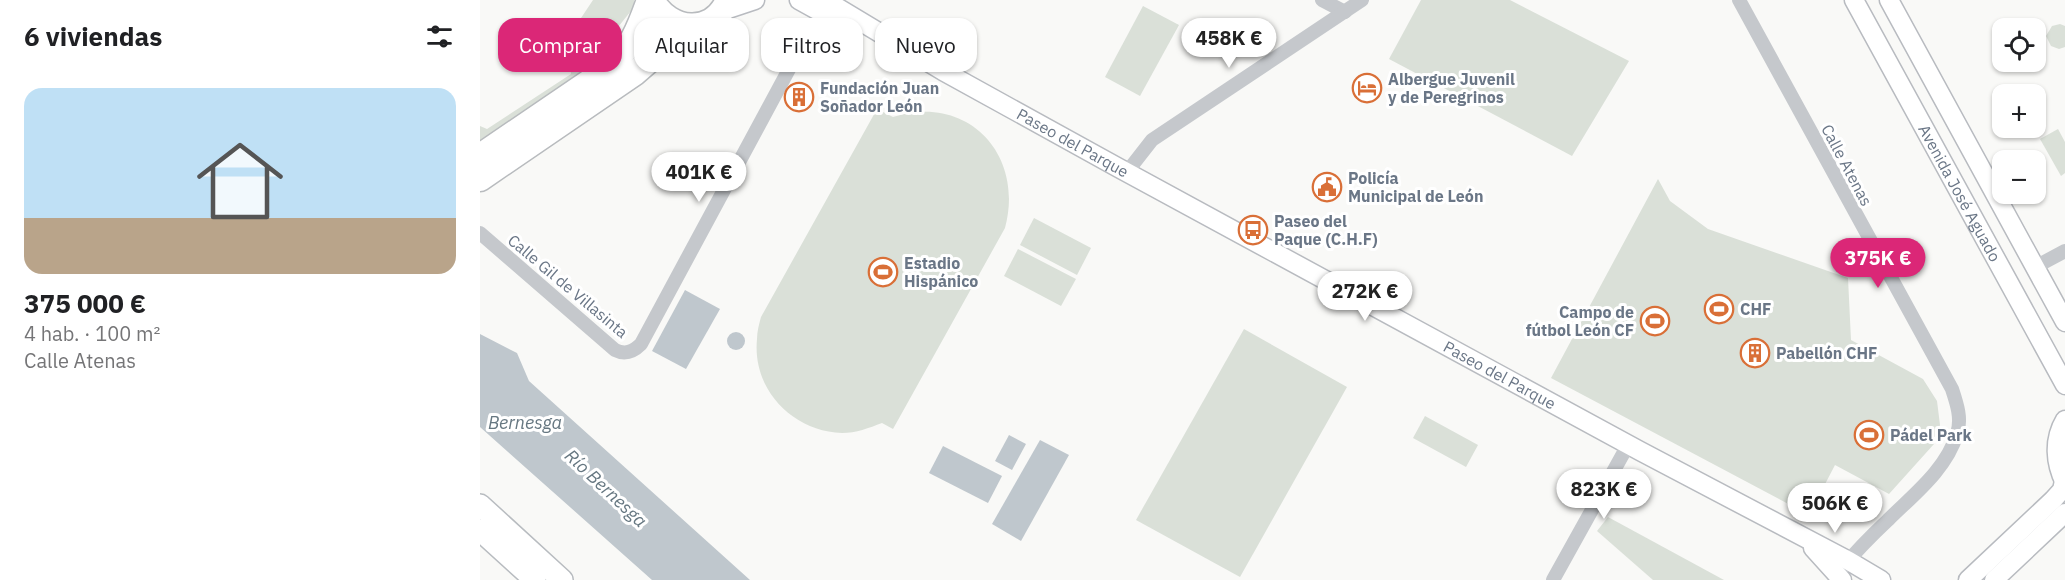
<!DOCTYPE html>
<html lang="es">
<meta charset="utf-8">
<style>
body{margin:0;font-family:"IBM Plex Sans",sans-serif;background:#f6f6f6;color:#202124;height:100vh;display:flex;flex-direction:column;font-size:22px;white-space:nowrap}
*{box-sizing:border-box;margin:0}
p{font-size:20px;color:#757577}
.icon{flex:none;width:33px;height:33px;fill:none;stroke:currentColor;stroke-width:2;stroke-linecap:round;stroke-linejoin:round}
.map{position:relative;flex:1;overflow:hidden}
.sheet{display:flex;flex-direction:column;background:#fff;width:480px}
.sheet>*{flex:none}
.top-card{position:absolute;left:18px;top:18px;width:570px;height:54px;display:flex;gap:12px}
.buttons{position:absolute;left:1512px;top:18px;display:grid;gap:12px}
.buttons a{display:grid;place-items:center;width:54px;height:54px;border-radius:12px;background:#fff;box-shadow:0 2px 4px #0004;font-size:30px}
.price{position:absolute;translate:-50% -51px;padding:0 14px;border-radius:21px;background:#fff;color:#222;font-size:20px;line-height:39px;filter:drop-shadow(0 2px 3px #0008)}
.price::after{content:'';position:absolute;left:50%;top:36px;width:18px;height:14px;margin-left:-9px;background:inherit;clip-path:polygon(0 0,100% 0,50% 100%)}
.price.selected{background:#db2777;color:#fff}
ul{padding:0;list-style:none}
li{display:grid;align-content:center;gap:12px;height:318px;padding:0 24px}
li span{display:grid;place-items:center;height:186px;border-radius:18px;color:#555}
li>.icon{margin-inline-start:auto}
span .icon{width:108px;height:108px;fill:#fffc;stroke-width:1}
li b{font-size:26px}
h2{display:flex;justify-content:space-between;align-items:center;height:72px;padding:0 24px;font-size:26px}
.chip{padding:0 21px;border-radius:18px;background:#fff;box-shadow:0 2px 4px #0004;font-size:21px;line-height:54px}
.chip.selected{background:#db2777;color:#fff}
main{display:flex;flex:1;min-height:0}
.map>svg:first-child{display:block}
.green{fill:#dae0d8}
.water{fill:#bfc7cd}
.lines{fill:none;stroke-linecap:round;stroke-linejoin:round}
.secondary-casing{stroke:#b8bbc0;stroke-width:21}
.primary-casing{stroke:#b8bcc0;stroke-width:24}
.highway-casing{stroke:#b8bbbe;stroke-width:27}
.street{stroke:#c5c8cc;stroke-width:14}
.secondary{stroke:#fff;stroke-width:18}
.primary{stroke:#fff;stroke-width:21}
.highway{stroke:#fff;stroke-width:24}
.labels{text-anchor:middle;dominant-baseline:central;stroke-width:6;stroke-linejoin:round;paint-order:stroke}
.poi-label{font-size:16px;font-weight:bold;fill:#6a7686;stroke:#fff;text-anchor:start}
.street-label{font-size:16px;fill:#6a7686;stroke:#fff}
.water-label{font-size:18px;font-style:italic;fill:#667781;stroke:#fff}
</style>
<main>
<section class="sheet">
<h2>6 viviendas<svg class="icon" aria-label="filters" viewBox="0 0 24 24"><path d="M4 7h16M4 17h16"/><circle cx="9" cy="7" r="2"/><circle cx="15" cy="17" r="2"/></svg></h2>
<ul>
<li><span style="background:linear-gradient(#bfe0f5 70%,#b9a48a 0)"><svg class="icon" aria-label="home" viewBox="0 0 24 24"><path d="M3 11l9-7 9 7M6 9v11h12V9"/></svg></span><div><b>375 000 €</b><p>4 hab. · 100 m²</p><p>Calle Atenas</p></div></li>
</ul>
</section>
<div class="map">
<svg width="1585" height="580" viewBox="0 0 1585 580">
<rect width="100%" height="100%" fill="#f9f9f7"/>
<g class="green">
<path d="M 113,0 L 154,0 L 155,6 L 130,37 L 122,59 L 0,142 L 0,126 L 7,129 L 91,74 L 87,39 Z"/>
<path d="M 941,0 L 1030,0 L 1149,61 L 1092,156 L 909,59 Z"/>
<path d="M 663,6 L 699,25 L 660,96 L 625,77 Z"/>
<path d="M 1580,24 L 1585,26 L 1585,47 L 1579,49 L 1571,46 L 1566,36 L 1572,26 Z"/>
<path d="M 397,109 L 413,117 C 487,93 545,154 525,228 L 413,429 L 402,423 C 389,428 376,433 362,433 C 313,431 272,390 277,339 C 277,332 279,324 281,317 Z"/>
<path d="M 1578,129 L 1585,142 L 1585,173 L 1581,176 L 1560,139 Z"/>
<path d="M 1178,179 L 1190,201 L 1228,229 L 1368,278 L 1371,340 L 1443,379 L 1457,401 L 1460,425 L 1454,444 L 1409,494 L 1355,465 L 1329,515 L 1071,378 Z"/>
<path d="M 554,218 L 611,248 L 597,275 L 540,245 Z"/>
<path d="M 538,249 L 596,279 L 581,306 L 524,276 Z"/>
<path d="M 764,329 L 867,387 L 760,577 L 656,520 Z"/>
<path d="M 945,416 L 998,445 L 986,467 L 933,438 Z"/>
<path d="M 1128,517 L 1244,580 L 1173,580 L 1117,531 Z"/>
</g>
<g class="water">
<path d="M 205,290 L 240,309 L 206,369 L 172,351 Z"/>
<circle cx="256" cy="341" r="9"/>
<path d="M 0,334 L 37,353 L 49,381 L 270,580 L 172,580 L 0,427 Z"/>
<path d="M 529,435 L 546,444 L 532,470 L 515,461 Z"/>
<path d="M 560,440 L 589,455 L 541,541 L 512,524 Z"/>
<path d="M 463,446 L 522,476 L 508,503 L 449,473 Z"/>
</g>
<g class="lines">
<g class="secondary-casing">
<g id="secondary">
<path d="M 319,0 L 357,21"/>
<path id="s1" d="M 345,0 L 463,71 L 637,167 L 1160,451 L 1369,561 L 1401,580"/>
<path id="s2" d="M 1374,0 L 1585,385"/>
<path d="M 1409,0 L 1585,322"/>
<path d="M 242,11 L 275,0"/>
<path d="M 1585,420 C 1573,440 1575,463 1585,483"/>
<path d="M 1333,548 L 1362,580"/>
<path d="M 1488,580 L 1573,500 L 1582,490 L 1584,481"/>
<path d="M 1514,580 L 1585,513"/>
</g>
</g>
<g class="primary-casing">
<g id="primary">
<path d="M 0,505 L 82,580"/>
<path d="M 0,530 L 55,580"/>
</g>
</g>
<g class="highway-casing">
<g id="highway">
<path d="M 172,0 C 190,32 232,36 248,0"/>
<path d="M 0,156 L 128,69 C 152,46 158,31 169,0"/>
<path d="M 0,179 L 155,73 L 209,26"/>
</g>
</g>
<g class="street">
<path d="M 842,0 L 865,12"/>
<path d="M 1259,0 L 1472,389 C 1477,404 1482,419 1477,434 C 1466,470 1433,495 1408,520 C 1392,535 1377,550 1363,567"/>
<path d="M 647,172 L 672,140 L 882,0"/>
<path d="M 0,233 L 135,350 C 145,355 153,352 161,344 L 321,47 C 330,34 338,18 354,14"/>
<path d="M 1555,267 L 1585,251"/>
<path d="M 1073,580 L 1148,445"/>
</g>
<use href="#secondary" class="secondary"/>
<use href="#primary" class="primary"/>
<use href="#highway" class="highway"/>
</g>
<defs>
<g id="hotel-ring" transform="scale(1.5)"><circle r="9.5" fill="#fff" stroke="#d96f37" stroke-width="1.5"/><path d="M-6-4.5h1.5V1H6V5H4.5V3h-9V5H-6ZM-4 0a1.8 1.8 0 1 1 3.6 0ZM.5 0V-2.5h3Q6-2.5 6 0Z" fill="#d96f37"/></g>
<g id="building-ring" transform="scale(1.5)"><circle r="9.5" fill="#fff" stroke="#d96f37" stroke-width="1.5"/><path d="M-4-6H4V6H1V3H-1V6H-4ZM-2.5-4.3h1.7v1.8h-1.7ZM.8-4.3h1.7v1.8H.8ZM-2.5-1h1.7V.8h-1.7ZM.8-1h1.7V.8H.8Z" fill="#d96f37"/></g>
<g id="civic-ring" transform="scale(1.5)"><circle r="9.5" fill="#fff" stroke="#d96f37" stroke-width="1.5"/><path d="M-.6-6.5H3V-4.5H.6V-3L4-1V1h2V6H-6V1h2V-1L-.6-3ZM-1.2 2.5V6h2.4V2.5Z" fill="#d96f37"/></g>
<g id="bus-ring" transform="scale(1.5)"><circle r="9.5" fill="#fff" stroke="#d96f37" stroke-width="1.5"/><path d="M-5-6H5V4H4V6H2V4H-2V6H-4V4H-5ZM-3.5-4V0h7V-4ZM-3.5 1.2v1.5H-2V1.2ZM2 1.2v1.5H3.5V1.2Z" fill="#d96f37"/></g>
<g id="stadium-ring" transform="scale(1.5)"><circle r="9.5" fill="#fff" stroke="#d96f37" stroke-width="1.5"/><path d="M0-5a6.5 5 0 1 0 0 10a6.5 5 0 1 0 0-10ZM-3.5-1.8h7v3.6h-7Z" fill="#d96f37"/></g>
</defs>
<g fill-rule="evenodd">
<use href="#hotel-ring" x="887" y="88"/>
<use href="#building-ring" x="319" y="97"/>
<use href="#civic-ring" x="847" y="187"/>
<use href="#bus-ring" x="773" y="230"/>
<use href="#stadium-ring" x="403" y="272"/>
<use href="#stadium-ring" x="1239" y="309"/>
<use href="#stadium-ring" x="1175" y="321"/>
<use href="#building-ring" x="1275" y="353"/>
<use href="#stadium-ring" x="1389" y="435"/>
</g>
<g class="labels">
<g class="poi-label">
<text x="908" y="79">Albergue Juvenil<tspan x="908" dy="18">y de Peregrinos</tspan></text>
<text x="340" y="88">Fundación Juan<tspan x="340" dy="18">Soñador León</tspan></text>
<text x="868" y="178">Policía<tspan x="868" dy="18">Municipal de León</tspan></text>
<text x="794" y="221">Paseo del<tspan x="794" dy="18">Paque (C.H.F)</tspan></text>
<text x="424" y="263">Estadio<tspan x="424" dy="18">Hispánico</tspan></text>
<text x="1260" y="309">CHF</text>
<text x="1154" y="312" text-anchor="end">Campo de<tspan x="1154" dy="18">fútbol León CF</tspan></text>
<text x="1296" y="353">Pabellón CHF</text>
<text x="1410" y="435">Pádel Park</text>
</g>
<g class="street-label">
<text stroke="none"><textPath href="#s1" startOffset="286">Paseo del Parque</textPath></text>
<text transform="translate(1367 165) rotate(62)">Calle Atenas</text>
<text stroke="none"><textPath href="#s2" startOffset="220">Avenida José Aguado</textPath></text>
<text transform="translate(88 286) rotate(40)">Calle Gil de Villasinta</text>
<text stroke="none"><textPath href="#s1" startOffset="772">Paseo del Parque</textPath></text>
</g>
<g class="water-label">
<text x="45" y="422">Bernesga</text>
<text transform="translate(126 488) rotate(43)">Río Bernesga</text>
</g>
</g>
</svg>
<div class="buttons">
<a><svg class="icon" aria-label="locate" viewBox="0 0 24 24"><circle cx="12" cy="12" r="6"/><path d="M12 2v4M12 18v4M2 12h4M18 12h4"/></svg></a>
<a>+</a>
<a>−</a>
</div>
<b class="price" style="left:749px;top:69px">458K €</b>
<b class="price" style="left:219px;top:203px">401K €</b>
<b class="price selected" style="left:1398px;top:289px">375K €</b>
<b class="price" style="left:885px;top:322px">272K €</b>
<b class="price" style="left:1124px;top:520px">823K €</b>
<b class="price" style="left:1355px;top:534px">506K €</b>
<div class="top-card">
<a class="chip selected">Comprar</a>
<a class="chip">Alquilar</a>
<a class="chip">Filtros</a>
<a class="chip">Nuevo</a>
</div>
</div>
</main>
